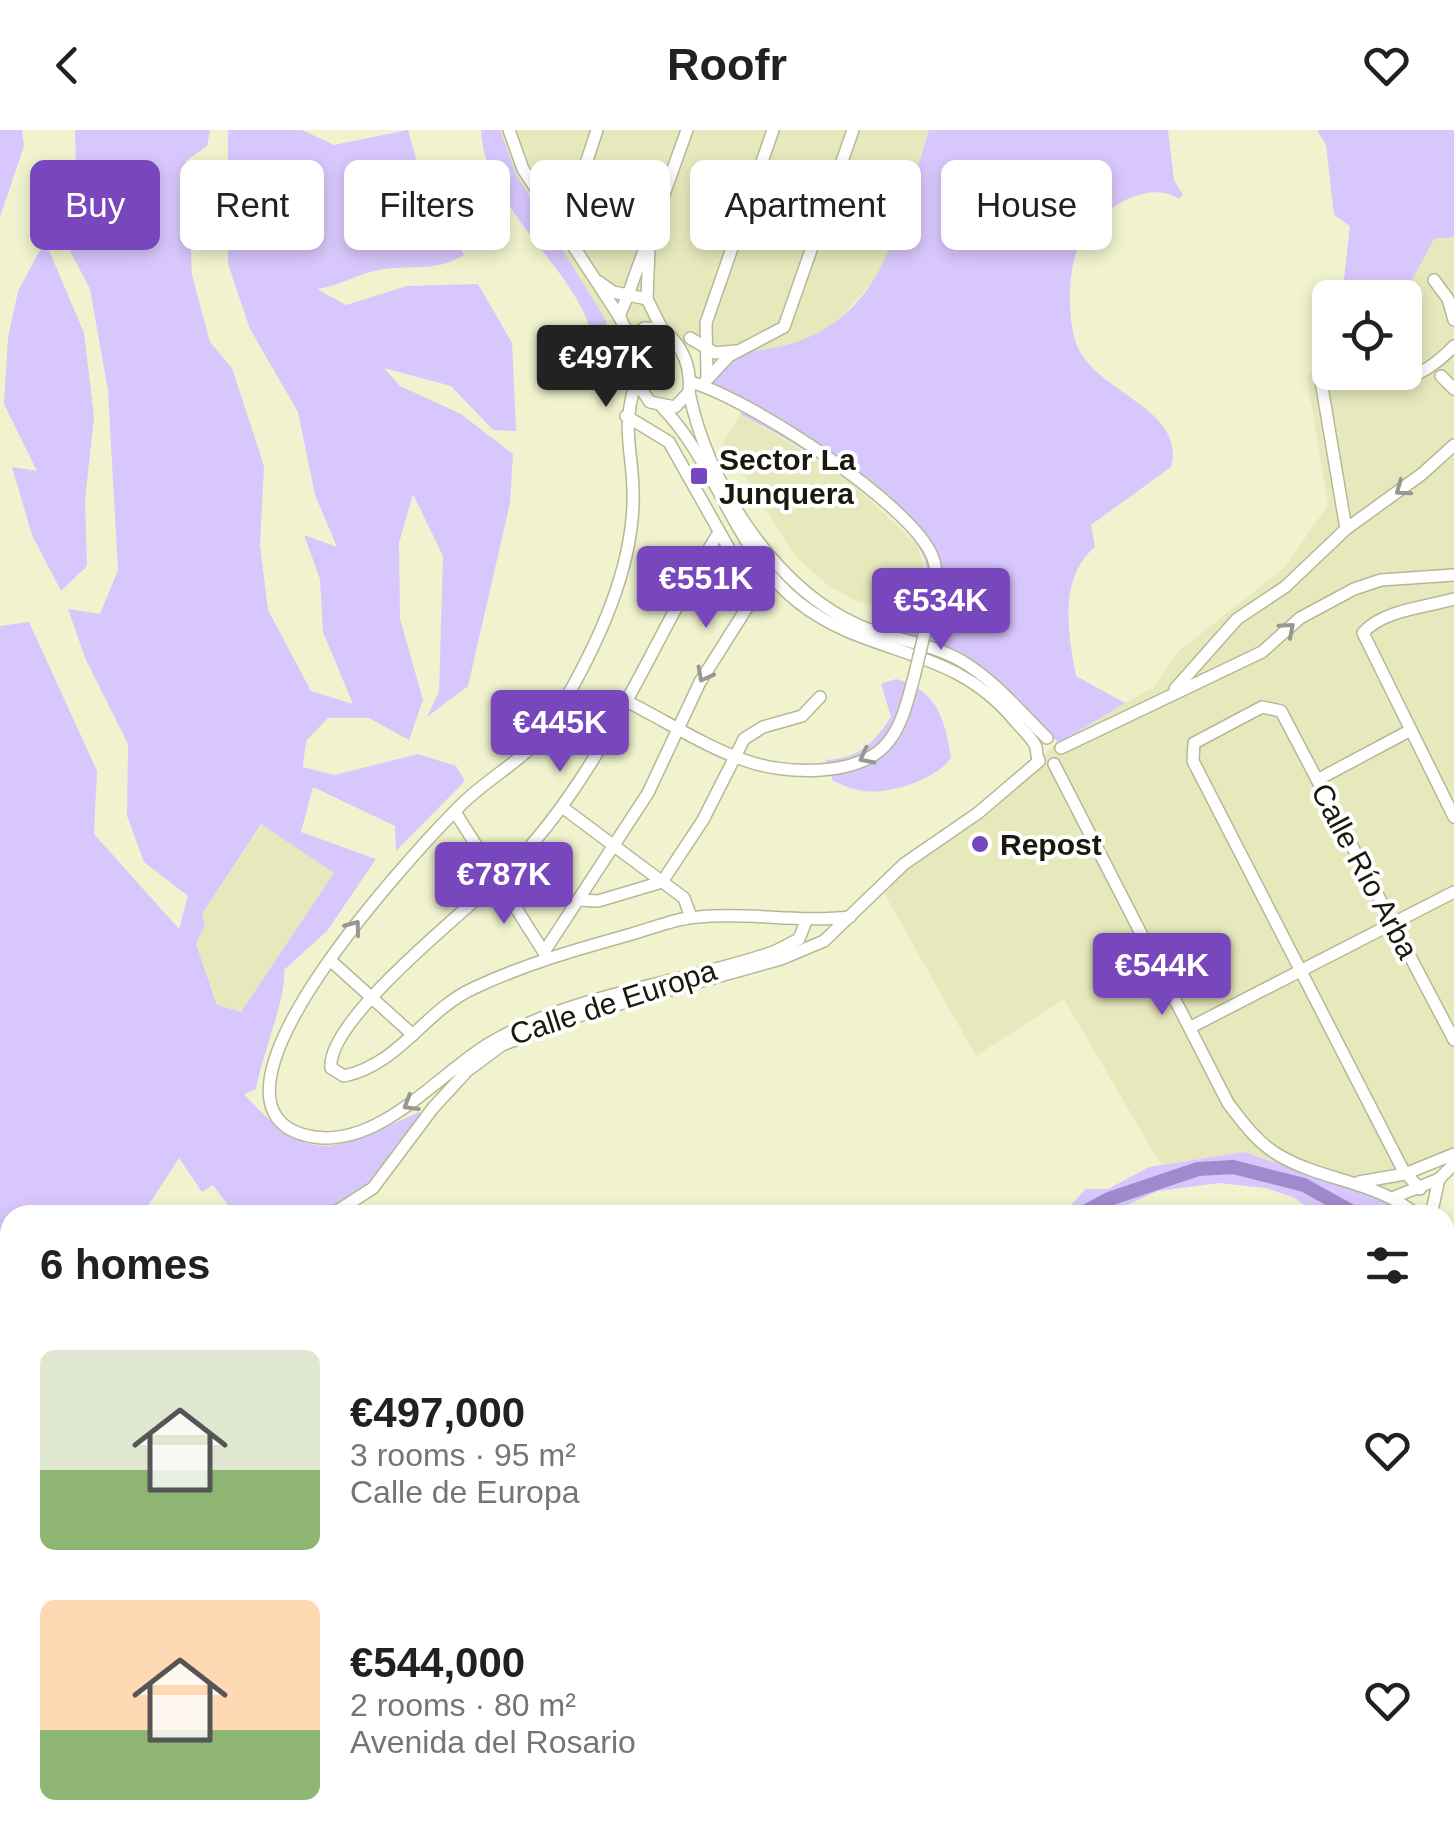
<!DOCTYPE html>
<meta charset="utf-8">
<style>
body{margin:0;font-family:Helvetica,sans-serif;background:#f6f6f6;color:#202124;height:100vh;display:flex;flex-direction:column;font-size:38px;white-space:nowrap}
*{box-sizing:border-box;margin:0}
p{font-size:32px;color:#757577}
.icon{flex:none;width:55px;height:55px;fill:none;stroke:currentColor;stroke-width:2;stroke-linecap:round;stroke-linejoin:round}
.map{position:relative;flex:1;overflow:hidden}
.panel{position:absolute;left:0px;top:1075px;width:1455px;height:642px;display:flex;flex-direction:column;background:#fff;border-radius:30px 30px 0 0;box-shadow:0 5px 15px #0003}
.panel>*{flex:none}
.top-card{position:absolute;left:30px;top:30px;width:1395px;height:90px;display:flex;gap:20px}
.tools{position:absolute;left:1312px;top:150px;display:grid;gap:20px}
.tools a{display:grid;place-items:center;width:110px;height:110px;border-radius:15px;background:#fff;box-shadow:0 5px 15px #0003;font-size:50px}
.price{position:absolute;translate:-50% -85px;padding:0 22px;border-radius:10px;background:#7846bd;color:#fff;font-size:32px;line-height:65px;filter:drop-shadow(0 2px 5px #0008)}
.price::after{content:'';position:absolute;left:50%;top:60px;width:30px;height:22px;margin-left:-15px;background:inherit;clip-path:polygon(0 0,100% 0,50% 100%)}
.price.selected{background:#222;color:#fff}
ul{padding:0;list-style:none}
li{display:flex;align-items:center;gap:30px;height:250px;padding:0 40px}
li span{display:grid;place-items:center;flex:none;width:280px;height:200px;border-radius:15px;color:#555}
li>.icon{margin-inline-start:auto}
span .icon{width:120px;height:120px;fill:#fffc;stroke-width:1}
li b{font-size:42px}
h2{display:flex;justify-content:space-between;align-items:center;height:120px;padding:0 40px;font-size:42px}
.pill{padding:0 35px;border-radius:15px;background:#fff;box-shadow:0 5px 15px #0003;font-size:35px;line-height:90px}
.pill.selected{background:#7846bd;color:#fff}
header{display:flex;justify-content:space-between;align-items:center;height:130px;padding:0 40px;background:#fff;font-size:45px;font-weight:700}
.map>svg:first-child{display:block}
.built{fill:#e7e9bd}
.green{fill:#d8c7fc;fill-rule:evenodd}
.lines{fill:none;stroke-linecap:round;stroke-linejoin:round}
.river{stroke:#a089cd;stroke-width:14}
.minor-casing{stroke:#b6b895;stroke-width:14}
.highway-casing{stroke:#fff;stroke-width:18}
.minor{stroke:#fff;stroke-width:11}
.highway{stroke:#d9dc95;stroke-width:15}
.rail{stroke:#696b54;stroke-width:2.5;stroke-dasharray:18 18;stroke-linecap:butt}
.minor-bridge-casing{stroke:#b6b895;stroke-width:14;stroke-linecap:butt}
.minor-bridge{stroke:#fff;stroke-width:11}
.oneway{stroke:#989892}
.poi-dot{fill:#7846bd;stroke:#fff;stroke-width:4}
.labels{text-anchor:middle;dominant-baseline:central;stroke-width:8;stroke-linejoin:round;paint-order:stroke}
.poi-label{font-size:30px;font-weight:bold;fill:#191a0c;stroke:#fff;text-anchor:start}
.street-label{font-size:30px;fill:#191a0c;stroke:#fff}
</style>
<header><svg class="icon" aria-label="back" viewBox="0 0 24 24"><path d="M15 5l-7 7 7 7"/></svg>Roofr<svg class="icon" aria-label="heart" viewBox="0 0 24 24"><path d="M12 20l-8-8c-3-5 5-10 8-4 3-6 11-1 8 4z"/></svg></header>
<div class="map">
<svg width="1454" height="1716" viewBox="0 0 1454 1716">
<rect width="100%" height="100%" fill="#f0f3ce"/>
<g class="built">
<path d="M 500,0 L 929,0 L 885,137 L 832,198 L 780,220 L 708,224 L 607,192 L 517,46 Z"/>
<path d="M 1454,106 L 1454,1027 L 1381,1068 L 1244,1022 L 1161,1035 L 1064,869 L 976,926 L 880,756 L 978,683 L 1066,605 L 1153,558 L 1179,521 L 1284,438 L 1328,375 L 1307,247 L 1330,226 L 1330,242 L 1405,242 L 1403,167 L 1434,108 Z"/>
<path d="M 740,284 L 840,342 L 917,414 L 928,452 L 916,486 L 856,471 L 829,456 L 796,427 L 723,313 Z"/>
<path d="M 262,694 L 334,743 L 241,882 L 218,876 L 196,814 L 205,795 L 202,784 Z"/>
<path d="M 1454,1321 L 1454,1461 L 1445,1465 L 1445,1326 Z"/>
<path d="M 525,1708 L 898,1708 L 883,1716 L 511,1716 Z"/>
<path d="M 1006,1708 L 1172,1708 L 1147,1716 L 1010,1716 Z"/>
</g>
<g class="green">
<path d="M 0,0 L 22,0 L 24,16 L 0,87 Z"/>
<path d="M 75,0 L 210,0 L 207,16 L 186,31 L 192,145 L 210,212 L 232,238 L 264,336 L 260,415 L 268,480 L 311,561 L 353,574 L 323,502 L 320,449 L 304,405 L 337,417 L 315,365 L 298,282 L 250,199 L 228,134 L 228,0 L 302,0 L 334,15 L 408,0 L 420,43 L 464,125 C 431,145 404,132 370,142 C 350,148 337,156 317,159 L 346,175 L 407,156 L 478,154 L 512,213 L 516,301 L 493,300 L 451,256 L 384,238 L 400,256 L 461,284 L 513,324 L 510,373 L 468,556 L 427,587 L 439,562 L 443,426 L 413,364 L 399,413 L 400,489 L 423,570 L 409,610 L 369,588 L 328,588 L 306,611 L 303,637 L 334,645 L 418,624 L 456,636 L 465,651 L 396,721 L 395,696 L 313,657 L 301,702 L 376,729 L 327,801 L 284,840 C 287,867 262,924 256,959 L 244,964 C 312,1040 335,1020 419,982 L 428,986 L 373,1058 L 331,1085 L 235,1085 L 213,1055 L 202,1062 L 179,1028 L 142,1085 L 10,1085 L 10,1212 L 0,1191 L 0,496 L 29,492 L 97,641 L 94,704 L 179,799 L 188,766 L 144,732 L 127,686 L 128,614 L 86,530 L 68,479 L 100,484 L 118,440 L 108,261 L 90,159 L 55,92 L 76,36 ZM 261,694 L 334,743 L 241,882 L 217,875 L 196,814 L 205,795 L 202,784 Z"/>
<path d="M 481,0 L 500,0 L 517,46 L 607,192 L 596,223 C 592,211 590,196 585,185 C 557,124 484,71 481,0 Z"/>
<path d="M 929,0 L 1168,0 L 1174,50 L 1183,65 L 1179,69 C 1146,47 1093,84 1079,115 C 1068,140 1067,187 1076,213 C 1093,263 1187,277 1171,337 L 1091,395 L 1095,417 C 1058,448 1068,503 1076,546 L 1125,573 L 1059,613 L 988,549 L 907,509 L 919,473 L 923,473 C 926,460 930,448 926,434 C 910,376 792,311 740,284 L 743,278 L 702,255 L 737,222 C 879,216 893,113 929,0 Z"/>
<path d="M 1317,0 L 1454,0 L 1454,107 L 1434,109 L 1403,167 L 1342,167 L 1350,96 L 1334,85 L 1326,15 Z"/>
<path d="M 45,111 L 84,203 L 94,287 L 85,370 L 87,436 L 61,461 L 32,405 L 12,337 L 37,341 L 4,274 L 8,208 L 18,161 Z"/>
<path d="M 896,549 C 937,560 945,589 951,628 C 937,649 889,665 864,661 C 853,660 843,655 833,651 L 826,630 C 860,628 873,614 891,587 L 881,554 Z"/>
<path d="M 1244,1022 L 1381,1068 L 1417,1085 L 1317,1085 L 1295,1068 L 1266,1058 L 1219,1053 L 1158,1061 L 1104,1085 L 1063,1085 L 1085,1059 L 1108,1059 L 1149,1037 Z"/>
<path d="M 0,1605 L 10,1606 L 10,1708 L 115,1708 L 122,1716 L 2,1716 Z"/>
</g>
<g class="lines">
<g class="river">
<path d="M 1079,1085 L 1109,1069 L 1198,1039 L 1233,1037 L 1304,1055 L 1358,1085"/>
<path d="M 1445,1118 L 1454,1118"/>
<path d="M 328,1708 L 329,1716"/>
</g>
<g class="minor-casing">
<g id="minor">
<path d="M 509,0 L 523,39 L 619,186"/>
<path d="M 564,100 L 597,0"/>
<path d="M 1434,150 L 1448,169 L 1454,190"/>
<path d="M 599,152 L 613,162 L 628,165 L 687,0"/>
<path d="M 647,169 L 649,117"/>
<path d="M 644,198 C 677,197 692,233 689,262 L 675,277 L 650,272 L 629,242 L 627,213 Z"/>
<path d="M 630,208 L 619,186 L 628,165 L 647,169 L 664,203"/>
<path d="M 690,208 L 715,223 L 735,221"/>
<path d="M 1330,240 L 1321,251 L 1346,399"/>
<path d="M 1350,242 C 1388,265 1425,246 1454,216"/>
<path d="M 1441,246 L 1454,259"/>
<path d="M 707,247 L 706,193 L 773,0"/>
<path d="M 690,252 C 745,266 914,375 933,428 C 940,448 933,469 928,489"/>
<path d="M 635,255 C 620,304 635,327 633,374 C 631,440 600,508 568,565 C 559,583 548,600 534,615 C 512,636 486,651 464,672 C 426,709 167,983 314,1007 C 381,1017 439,943 490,913 C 576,862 683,854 776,821 L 799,809 L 806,791"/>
<path d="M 702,255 L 729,226 L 784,197 L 853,0"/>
<path d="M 689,262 C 707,352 773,458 860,496 C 896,511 935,513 968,535 C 999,555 1021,583 1047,608"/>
<path d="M 662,277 C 718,335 734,421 798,472 C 870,529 952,513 1016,592 C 1022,599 1033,609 1036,617 C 1037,621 1036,626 1039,631"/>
<path d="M 718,404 C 646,521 600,653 499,749 C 463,783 326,891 331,938 L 344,946 C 399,935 425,880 474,858 C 525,834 578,819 632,804 C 653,798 676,788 698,787 C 749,782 799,793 850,787"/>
<path d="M 1454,469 C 1427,477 1382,480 1363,503 L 1454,687"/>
<path d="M 1175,559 L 1237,489 L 1285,457 L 1346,399 L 1422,344 L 1454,315"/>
<path d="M 628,572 C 666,591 704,616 744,630 C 784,645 861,648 889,611 C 903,593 908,569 914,547"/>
<path d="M 1061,618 L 1262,522 L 1300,488 L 1354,459 L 1381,450 L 1454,445"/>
<path d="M 1054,634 L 1228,973 C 1244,994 1258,1014 1282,1027 C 1325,1051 1378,1052 1417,1085"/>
<path d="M 1317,650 L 1409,601"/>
<path d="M 562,677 L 684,768 L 691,787"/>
<path d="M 455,682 L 545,824"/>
<path d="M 578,770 L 598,771 L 662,752 L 703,690 L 744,609 L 763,597 L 802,586 L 820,567"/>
<path d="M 544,822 L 648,663 L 700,552 L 755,465 L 669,312 L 626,286"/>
<path d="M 330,830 L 413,905"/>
<path d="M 1191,897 L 1454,762"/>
<path d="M 1359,1052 L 1405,1044 L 1454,1024"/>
<path d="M 1420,1059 L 1403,1040 L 1193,631 L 1194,613 L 1262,577 L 1281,581 L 1454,910"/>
<path d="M 1392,1068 L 1439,1049"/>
<path d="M 331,1085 L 373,1058 L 433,978 L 467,941 L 502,915 L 584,884 L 781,829 L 824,811 L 904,734 L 978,683 L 1039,631"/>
<path d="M 1431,1085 L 1439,1049 L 1454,1034"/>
<path d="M 1445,1126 L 1454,1151"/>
<path d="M 0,1272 L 10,1268"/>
<path d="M 1445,1274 L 1454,1274"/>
<path d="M 1445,1320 L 1454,1315"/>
<path d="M 1445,1412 L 1454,1408"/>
<path d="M 1445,1472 L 1454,1468"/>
<path d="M 1445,1586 L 1454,1582"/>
<path d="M 995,1708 L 998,1716"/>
<path d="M 1085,1708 L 1088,1716"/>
<path d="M 608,1713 L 619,1708"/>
<path d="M 897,1716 L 912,1708"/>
</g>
</g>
<g class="highway-casing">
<g id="highway">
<path d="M 1445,1605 L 1454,1601"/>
<path d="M 1445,1624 L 1454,1620"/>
<path d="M 1196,1716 L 1217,1708"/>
<path d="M 1242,1716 L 1262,1708"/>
</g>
</g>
<use href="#minor" class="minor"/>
<use href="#highway" class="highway"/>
<g class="rail">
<path d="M 0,1638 L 10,1648"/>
<path d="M 53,1708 L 62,1716"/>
<path d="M 77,1708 L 86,1716"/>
</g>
<g class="minor-bridge-casing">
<path id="minor-bridge" d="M 914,547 L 928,489"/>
</g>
<use href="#minor-bridge" class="minor-bridge"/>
</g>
<defs><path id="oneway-chevron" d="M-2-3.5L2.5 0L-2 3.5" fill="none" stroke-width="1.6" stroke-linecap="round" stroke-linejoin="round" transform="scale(2.5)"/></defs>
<g class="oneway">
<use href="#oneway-chevron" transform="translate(1402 359) rotate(144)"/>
<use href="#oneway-chevron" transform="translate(1288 499) rotate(-41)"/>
<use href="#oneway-chevron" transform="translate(704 545) rotate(118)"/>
<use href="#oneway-chevron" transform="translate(866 627) rotate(153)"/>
<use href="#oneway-chevron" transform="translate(354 797) rotate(-53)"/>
<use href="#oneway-chevron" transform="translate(410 974) rotate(149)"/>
</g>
<g class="poi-dot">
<rect x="689" y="336" width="20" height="20" rx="5"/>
<circle cx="980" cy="714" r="10"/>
</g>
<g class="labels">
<g class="poi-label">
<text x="719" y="329">Sector La<tspan x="719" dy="34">Junquera</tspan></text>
<text x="1000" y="714">Repost</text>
</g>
<g class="street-label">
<text transform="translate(1365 741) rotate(62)">Calle Río Arba</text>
<text transform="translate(613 872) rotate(-18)">Calle de Europa</text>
</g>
</g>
</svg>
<div class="tools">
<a><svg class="icon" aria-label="locate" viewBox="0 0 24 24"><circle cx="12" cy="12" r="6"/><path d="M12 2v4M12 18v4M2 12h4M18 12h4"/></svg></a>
</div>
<b class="price selected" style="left:606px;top:280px">€497K</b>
<b class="price" style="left:706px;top:501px">€551K</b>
<b class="price" style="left:941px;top:523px">€534K</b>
<b class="price" style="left:560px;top:645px">€445K</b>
<b class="price" style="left:504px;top:797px">€787K</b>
<b class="price" style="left:1162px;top:888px">€544K</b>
<div class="top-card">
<a class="pill selected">Buy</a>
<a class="pill">Rent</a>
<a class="pill">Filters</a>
<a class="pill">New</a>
<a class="pill">Apartment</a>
<a class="pill">House</a>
</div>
<section class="panel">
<h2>6 homes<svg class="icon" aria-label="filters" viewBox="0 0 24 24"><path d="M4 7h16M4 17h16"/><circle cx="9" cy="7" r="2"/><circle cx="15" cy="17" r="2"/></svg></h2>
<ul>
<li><span style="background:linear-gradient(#dfe7d0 60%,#8fb573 0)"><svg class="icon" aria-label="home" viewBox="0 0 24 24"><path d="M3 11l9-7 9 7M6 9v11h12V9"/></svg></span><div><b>€497,000</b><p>3 rooms · 95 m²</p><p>Calle de Europa</p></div><svg class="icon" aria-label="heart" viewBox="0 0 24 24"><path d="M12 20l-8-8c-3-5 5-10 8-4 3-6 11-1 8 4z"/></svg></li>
<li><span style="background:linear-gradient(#ffd9b3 65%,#8fb573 0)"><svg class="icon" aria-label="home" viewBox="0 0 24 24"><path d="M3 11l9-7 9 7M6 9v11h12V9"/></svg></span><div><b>€544,000</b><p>2 rooms · 80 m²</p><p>Avenida del Rosario</p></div><svg class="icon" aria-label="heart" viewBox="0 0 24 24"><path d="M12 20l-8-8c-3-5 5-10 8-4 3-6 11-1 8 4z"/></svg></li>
</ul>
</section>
</div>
